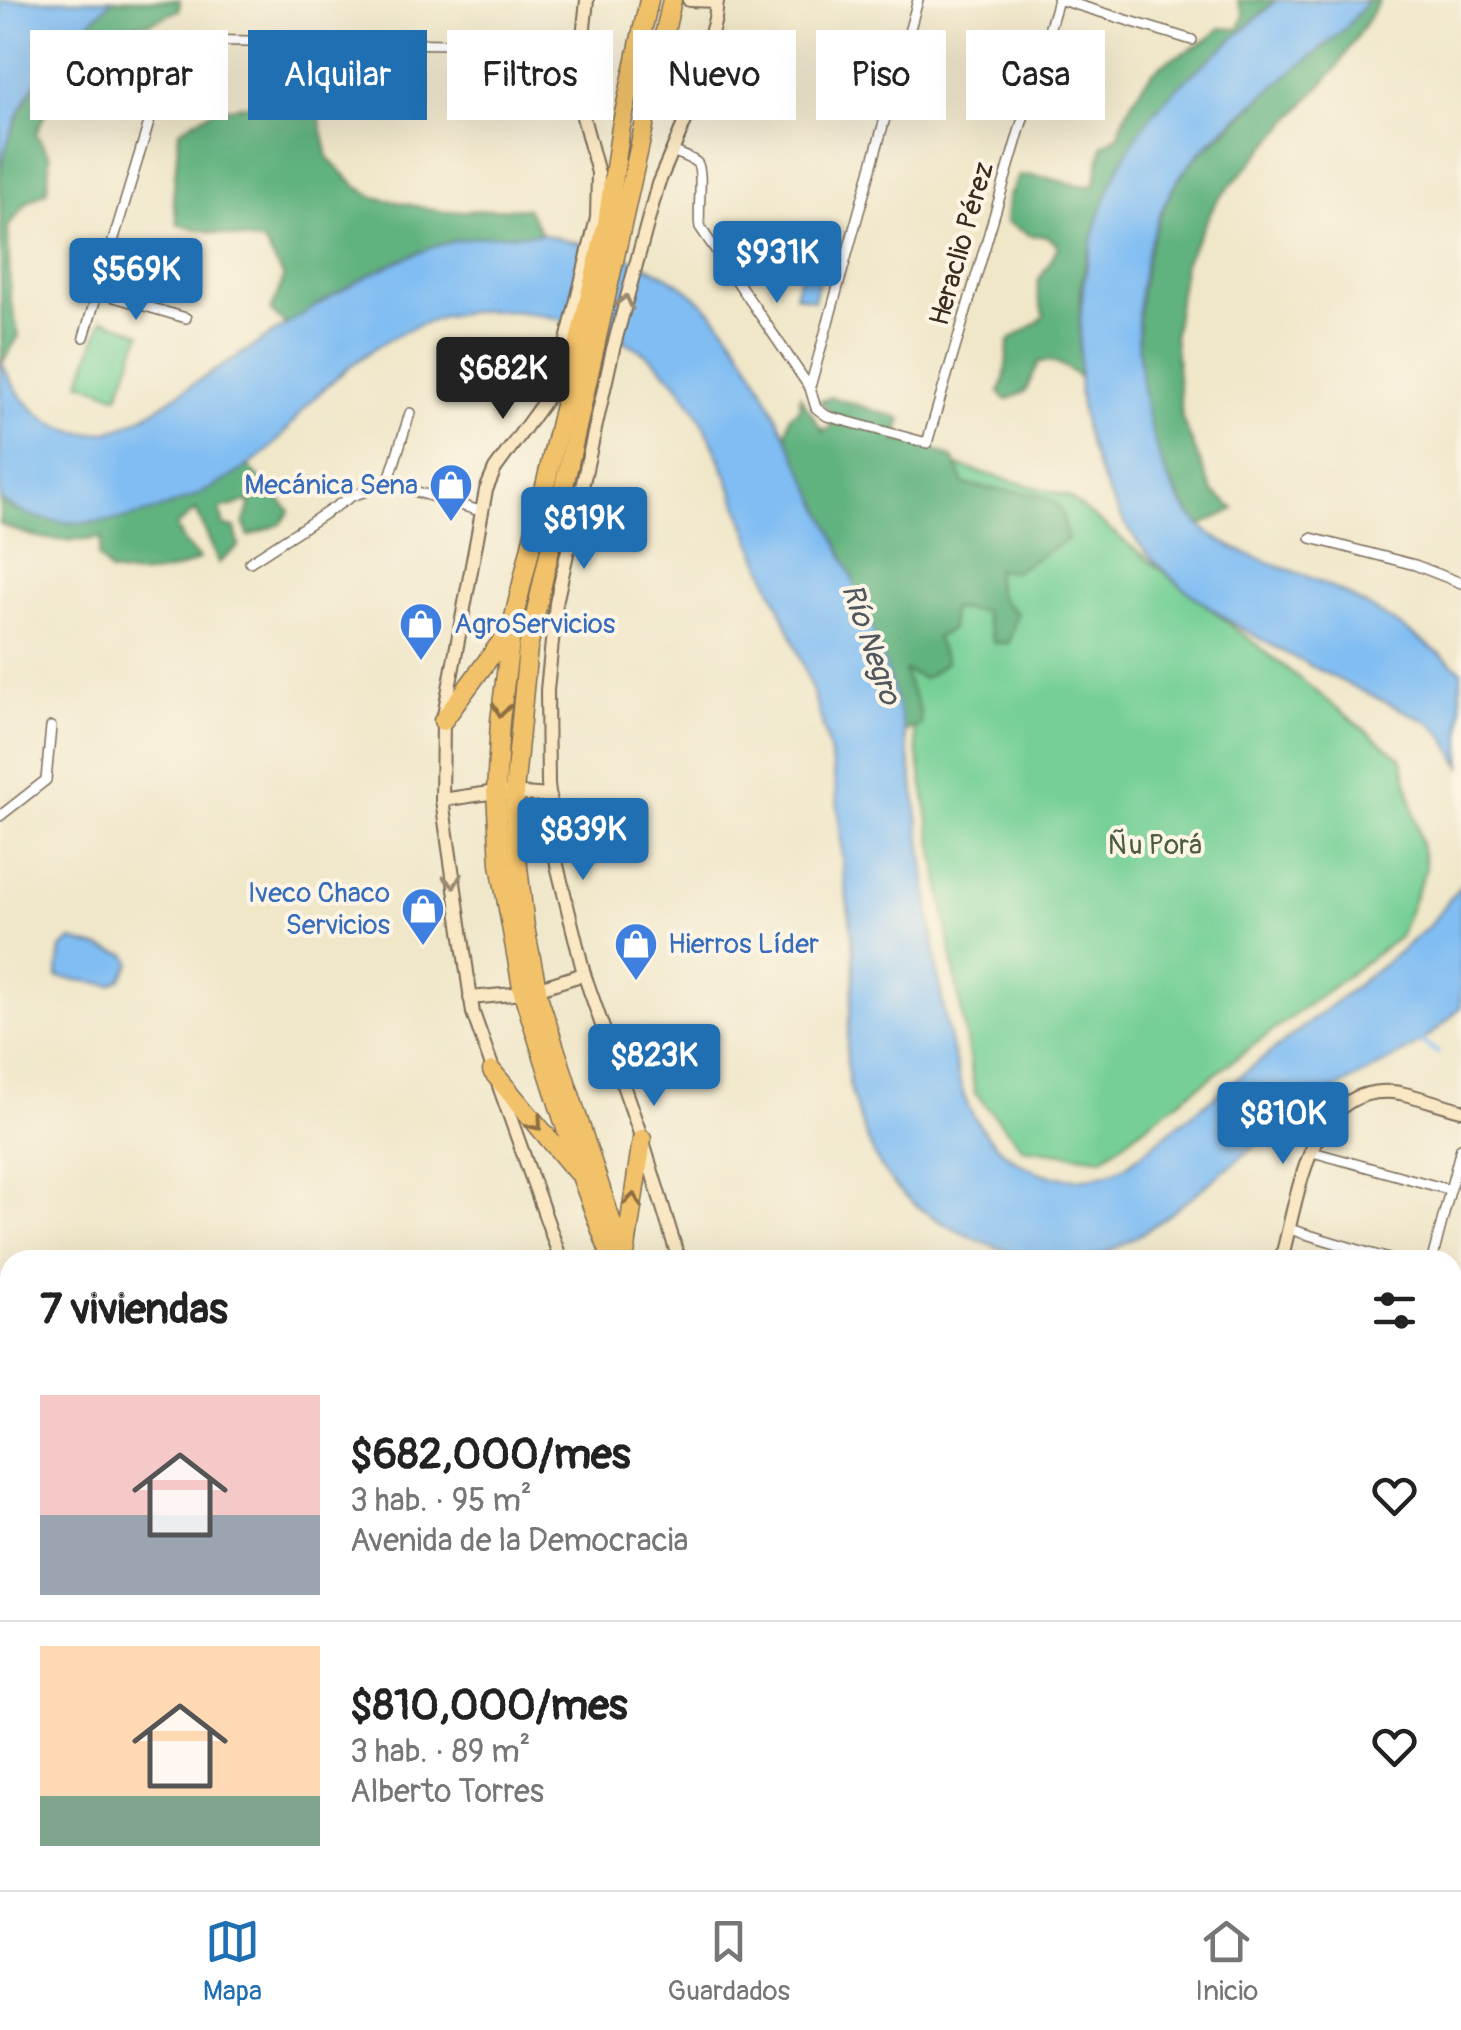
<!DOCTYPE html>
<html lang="es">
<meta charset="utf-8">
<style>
body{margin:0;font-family:Pangolin,sans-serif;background:#f2f2f2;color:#222;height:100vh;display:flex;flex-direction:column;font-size:38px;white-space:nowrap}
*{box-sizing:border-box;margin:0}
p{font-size:32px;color:#767676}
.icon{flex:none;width:55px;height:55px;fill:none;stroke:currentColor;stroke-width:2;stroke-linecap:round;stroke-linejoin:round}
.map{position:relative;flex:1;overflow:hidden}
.drawer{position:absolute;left:0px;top:1250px;width:1462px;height:640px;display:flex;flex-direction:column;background:#fff;border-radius:30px 30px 0 0;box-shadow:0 10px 40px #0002}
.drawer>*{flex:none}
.banner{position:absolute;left:30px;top:30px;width:1402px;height:90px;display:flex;gap:20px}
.price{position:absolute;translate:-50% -85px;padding:0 22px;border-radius:10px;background:#1f6fb2;color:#fff;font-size:32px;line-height:65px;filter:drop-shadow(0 2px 5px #0008)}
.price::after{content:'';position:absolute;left:50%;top:60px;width:30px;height:22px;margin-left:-15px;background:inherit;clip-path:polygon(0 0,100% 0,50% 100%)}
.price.current{background:#222;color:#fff}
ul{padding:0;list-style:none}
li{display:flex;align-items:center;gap:30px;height:250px;padding:0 40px}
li+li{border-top:2px solid #e0e0e0}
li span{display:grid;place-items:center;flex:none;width:280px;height:200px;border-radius:0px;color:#555}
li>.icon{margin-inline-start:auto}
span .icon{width:120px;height:120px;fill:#fffc;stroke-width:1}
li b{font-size:42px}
h2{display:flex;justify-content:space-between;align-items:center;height:120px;padding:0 40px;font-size:42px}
.tag{padding:0 35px;border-radius:0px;background:#fff;box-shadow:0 10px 40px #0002;font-size:35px;line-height:90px}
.tag.current{background:#1f6fb2;color:#fff}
.tab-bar{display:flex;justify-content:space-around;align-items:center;height:140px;border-top:2px solid #e0e0e0;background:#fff;font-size:28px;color:#767676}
.tab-bar a{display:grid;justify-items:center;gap:5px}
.tab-bar .current{color:#1f6fb2}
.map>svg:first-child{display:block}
.green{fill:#76d096;stroke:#587d5a;stroke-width:2.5}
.forest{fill:#60b27f;stroke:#4e6e4e;stroke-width:2.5}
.water{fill:#80bdf3;stroke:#5e7488;stroke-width:2.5}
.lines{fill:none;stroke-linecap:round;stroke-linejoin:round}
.stream{stroke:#80bdf3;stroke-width:4}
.street-casing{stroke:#7a6c5a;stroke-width:12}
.secondary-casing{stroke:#7a6c5a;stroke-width:16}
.primary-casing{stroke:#7a6c5a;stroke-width:18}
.highway-casing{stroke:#7a6c5a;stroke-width:21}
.street{stroke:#fff;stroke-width:9}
.secondary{stroke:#fae7c3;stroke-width:12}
.primary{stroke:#f2c26a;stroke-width:14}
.highway{stroke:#f2c26a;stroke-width:18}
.oneway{stroke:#9a8870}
.oneway2{stroke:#8d6e40}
.labels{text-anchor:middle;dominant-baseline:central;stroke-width:8;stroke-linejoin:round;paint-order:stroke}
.street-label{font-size:28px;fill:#3b2a1e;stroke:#fcf5e5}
.shop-label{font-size:28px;fill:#366cbe;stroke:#fcf5e5;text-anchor:end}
.park-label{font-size:28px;fill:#4d5c42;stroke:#fcf5e5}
.water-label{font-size:30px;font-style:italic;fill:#50565e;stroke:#fcf5e5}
</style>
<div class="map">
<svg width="1461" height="1890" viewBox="0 0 1461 1890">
<rect width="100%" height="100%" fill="#fcf5e5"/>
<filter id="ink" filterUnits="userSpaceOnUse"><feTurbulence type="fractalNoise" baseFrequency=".01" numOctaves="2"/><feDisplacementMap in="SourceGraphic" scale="20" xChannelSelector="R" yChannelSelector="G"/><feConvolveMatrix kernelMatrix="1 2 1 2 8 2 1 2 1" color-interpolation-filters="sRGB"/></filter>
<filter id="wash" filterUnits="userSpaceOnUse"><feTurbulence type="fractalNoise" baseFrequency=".0048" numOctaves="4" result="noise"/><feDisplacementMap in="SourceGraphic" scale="40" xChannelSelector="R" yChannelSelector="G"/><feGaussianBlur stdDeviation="2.25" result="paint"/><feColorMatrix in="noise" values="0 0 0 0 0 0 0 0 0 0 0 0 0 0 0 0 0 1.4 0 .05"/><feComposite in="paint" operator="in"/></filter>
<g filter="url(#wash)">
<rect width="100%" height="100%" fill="#f0e7c9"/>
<g class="green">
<path d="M 103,319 L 141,333 L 118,396 L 80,382 Z"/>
<path d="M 795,421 L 1067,496 L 1402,759 L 1426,868 L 1399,937 L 1102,1158 L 1023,1148 L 975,1093 L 914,731 Z"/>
</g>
<g class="forest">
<path d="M 113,0 L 180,0 L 179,10 L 150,23 L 112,28 L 64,71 L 36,134 L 50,157 L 47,191 L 28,202 L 8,227 L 10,298 L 19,336 L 2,363 L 0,170 C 21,85 52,57 113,0 Z"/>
<path d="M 1237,0 L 1276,0 L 1156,109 L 1102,208 L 1087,256 L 1080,300 L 1080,378 C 1066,368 1057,358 1039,362 L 1025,392 L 1007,400 L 999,393 C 1008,375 1005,360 1009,341 C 1021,331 1034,327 1044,316 C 1028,270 1045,282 1058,245 L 1047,236 L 1030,235 L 1006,222 L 1008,198 L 1019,176 C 1047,173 1067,187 1094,186 L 1103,145 L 1119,135 C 1124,111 1145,74 1166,62 C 1186,50 1204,46 1220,28 L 1239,29 L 1244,15 Z"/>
<path d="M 1367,0 L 1380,0 L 1336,69 L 1216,202 L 1184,264 L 1174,335 L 1182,419 L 1213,492 L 1235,509 L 1200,526 C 1184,506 1170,485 1160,461 C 1126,375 1129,241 1188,167 C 1199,153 1215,142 1227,130 C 1248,111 1268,90 1290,73 C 1319,51 1347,31 1367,0 Z"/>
<path d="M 286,99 L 318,110 L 328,158 L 356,186 L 374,197 L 444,212 L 527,208 L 542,234 C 510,234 479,235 448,243 C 391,258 337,296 286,325 L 271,311 L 284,277 L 264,243 L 178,225 L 173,200 L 179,130 L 214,110 Z"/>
<path d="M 800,396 L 823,432 L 832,426 L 829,411 L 820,401 L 832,397 L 902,419 L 895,440 L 922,445 L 953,458 L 964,484 C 987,492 1047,488 1059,507 C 1064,515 1064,529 1068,539 L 1013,572 L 996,570 C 995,593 998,600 1017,613 L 1009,643 L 994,643 L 983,611 L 951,609 L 951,629 L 936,638 L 946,662 L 924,679 L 905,671 C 906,690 921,698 921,725 L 903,732 L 884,668 L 837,546 L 786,436 L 790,416 L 799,409 Z"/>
<path d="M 248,466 L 290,511 L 281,524 L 249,536 L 244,525 L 251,501 L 220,509 L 224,526 L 235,528 L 239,546 L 219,563 L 196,510 L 176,526 L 183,541 L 199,559 C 174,575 139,577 110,572 L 98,556 L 102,538 C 64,544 35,540 0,524 L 0,499 L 15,510 L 91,523 L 123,519 L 172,504 Z"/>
</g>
<g class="water">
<path d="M 0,0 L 113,0 C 53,56 20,87 0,170 Z"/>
<path d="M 1276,0 L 1367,0 C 1346,34 1314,53 1284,78 C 1254,103 1214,135 1189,165 C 1161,198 1145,249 1140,292 C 1132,358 1149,482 1203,528 C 1233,554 1276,563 1313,579 C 1367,602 1415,634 1461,670 L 1461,766 L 1442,733 L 1430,723 C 1343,682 1224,631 1156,563 C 1119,526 1088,458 1081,407 C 1078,385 1080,362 1080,339 C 1081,265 1099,193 1140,131 C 1172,82 1235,43 1276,0 Z"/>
<path d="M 542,234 C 594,246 653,260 695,296 C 740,334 763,388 788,440 C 831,526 875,621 900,714 C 909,747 913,784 918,818 C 929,896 934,973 952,1050 C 957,1069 960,1090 969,1108 C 1000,1168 1066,1198 1127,1165 L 1398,953 L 1429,926 L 1461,885 L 1461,1006 C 1424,1050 1377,1065 1328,1093 C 1295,1111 1266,1137 1236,1161 C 1199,1191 1139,1243 1094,1257 C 1039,1275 934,1229 896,1187 C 874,1164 861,1125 852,1095 C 837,1046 859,997 853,947 C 851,921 846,894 843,867 C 840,833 839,799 832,765 C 817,684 781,614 751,539 C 725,475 703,393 643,352 C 613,332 572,321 536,314 C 444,297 375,338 311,401 C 295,417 283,438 266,452 C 205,505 71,553 0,499 L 0,358 C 17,403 57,443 110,431 C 142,423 175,395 203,378 C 280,332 356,271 443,244 C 475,235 508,234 542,234 Z"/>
<path d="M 803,266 L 821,270 L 814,300 L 795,295 Z"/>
<path d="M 72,940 L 127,955 L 131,963 L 122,978 L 112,985 L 57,977 L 61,949 Z"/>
</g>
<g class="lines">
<path class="stream" d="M 1421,1041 L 1438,1053"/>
</g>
</g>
<g filter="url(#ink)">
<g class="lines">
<g class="street-casing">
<g id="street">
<path d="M 1061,0 L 1192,40"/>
<path d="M 675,152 C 681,155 692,158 697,163 C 704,171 697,213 700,227 L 810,388 L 816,408 L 827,416 L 927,443 L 1058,0"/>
<path d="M 97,292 L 186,318"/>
<path d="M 84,337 L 174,40 L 582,46"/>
<path d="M 810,387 L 918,0"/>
<path d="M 388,483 L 480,511"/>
<path d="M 388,483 L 410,413"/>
<path d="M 1311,538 L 1415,565 L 1461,583"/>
<path d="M 250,562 L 352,496 L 388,483"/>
<path d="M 0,816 L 46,780 L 51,727"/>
<path d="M 1309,1151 L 1450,1190"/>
<path d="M 1289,1229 L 1392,1260"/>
<path d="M 1432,1260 L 1461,1148"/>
<path d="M 1452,1278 L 1461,1280"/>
<path d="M 0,1305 L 10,1308"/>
<path d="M 1452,1415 L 1461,1418"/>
<path d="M 0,1454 L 10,1457"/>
<path d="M 0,1649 L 10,1651"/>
<path d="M 1452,1688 L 1461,1657"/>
<path d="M 1452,1811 L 1461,1813"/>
<path d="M 1452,1875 L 1461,1877"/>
<path d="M 233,1890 L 248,1880"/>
<path d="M 281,1890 L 284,1880"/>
<path d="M 1253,1890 L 1256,1880"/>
</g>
</g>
<g class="secondary-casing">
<g id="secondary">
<path d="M 689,0 L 717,1"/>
<path d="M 442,800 L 496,792 L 550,796"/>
<path d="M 470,998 L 523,993 L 584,974"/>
<path d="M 561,1260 L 473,1013 L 442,800 L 443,721 L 486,490 L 495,469 L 546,399 L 566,345 L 597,218 L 598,173 L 583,117 L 582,46 L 587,0"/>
<path d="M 679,1260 L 642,1139 L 584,974 L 557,865 L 548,784 L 547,690 L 556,603 L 613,349 L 658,184 L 689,112 L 715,19 L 717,0"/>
<path d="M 1281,1260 C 1298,1199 1309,1078 1400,1093 C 1420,1097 1441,1105 1461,1110"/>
<path d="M 780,1880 L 783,1890"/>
<path d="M 904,1880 L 907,1890"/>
</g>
</g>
<g class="primary-casing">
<g id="primary">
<path d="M 0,1843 L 10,1846"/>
<path d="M 0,1860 L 10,1863"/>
<path d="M 73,1880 L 103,1890"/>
<path d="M 135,1880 L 169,1890"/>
</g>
</g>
<g class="highway-casing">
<g id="highway">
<path d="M 443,721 L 509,631"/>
<path d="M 492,1071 L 575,1170"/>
<path d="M 625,1255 L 642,1139"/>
<path d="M 612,1260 L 581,1176 L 523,993 L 500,864 L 496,792 L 500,721 L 512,626 L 607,223 L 621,127 L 649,0"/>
<path d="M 624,1260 L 539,999 L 525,927 L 517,858 L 514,793 L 528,648 L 672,0"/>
<path d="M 834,1880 L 837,1890"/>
<path d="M 852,1880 L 856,1890"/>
<path d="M 800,1890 L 801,1880"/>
</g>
</g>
<use href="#street" class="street"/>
<use href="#secondary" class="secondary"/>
<use href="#primary" class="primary"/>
<use href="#highway" class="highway"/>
</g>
<defs><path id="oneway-chevron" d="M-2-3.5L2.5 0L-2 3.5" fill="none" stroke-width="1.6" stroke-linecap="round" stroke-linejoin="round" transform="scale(2.5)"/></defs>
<g class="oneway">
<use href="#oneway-chevron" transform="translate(625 302) rotate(-76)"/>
<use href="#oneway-chevron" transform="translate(453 881) rotate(82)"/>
</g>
<g class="oneway2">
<use href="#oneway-chevron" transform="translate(501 710) rotate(96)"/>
<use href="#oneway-chevron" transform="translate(536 1124) rotate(50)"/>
<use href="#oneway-chevron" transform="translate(633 1200) rotate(-82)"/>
</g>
</g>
<defs>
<g id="shop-pin" transform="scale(2.25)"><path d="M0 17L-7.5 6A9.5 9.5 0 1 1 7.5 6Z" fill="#3f7fe0" stroke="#fcf5e5"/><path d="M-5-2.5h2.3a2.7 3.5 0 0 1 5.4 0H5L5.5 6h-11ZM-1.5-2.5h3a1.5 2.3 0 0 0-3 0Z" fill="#fff"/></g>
</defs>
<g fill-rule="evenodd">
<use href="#shop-pin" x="451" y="485"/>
<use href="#shop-pin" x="421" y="624"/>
<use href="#shop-pin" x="423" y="909"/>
<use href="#shop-pin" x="636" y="944"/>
</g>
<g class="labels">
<g class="street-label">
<text transform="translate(962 244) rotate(-74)">Heraclio Pérez</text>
</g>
<g class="shop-label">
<text x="418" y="485">Mecánica Sena</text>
<text x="454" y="624" text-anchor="start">AgroServicios</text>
<text x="390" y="893">Iveco Chaco<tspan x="390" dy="32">Servicios</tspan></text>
<text x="668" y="944" text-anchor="start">Hierros Líder</text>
</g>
<g class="park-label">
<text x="1155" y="845">Ñu Porá</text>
</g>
<g class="water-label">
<text transform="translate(871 644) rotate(71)">Río Negro</text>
</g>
</g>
</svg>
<b class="price" style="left:777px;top:306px">$931K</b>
<b class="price" style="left:136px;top:323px">$569K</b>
<b class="price current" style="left:503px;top:422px">$682K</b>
<b class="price" style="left:584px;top:572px">$819K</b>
<b class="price" style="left:583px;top:883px">$839K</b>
<b class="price" style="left:654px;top:1109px">$823K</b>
<b class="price" style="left:1283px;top:1167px">$810K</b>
<div class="banner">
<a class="tag">Comprar</a>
<a class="tag current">Alquilar</a>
<a class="tag">Filtros</a>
<a class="tag">Nuevo</a>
<a class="tag">Piso</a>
<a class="tag">Casa</a>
</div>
<section class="drawer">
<h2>7 viviendas<svg class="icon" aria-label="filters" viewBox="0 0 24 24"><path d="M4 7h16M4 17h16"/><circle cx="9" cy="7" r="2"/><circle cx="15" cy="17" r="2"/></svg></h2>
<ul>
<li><span style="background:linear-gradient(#f6c9c9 60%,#9aa5b1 0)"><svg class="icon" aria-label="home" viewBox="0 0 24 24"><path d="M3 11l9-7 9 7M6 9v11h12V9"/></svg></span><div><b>$682,000/mes</b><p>3 hab. · 95 m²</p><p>Avenida de la Democracia</p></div><svg class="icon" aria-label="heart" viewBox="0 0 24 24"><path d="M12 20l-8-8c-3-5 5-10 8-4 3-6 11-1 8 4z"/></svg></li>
<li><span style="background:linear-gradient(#ffd9b3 75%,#7fa58c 0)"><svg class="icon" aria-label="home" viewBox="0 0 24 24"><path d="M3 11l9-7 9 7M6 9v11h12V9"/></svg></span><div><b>$810,000/mes</b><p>3 hab. · 89 m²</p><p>Alberto Torres</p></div><svg class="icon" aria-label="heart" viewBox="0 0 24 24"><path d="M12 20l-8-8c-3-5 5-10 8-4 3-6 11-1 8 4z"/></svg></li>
</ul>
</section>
</div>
<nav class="tab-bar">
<a class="current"><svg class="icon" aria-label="map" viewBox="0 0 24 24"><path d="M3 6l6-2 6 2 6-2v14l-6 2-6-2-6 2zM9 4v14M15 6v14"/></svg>Mapa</a>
<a><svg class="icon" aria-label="saved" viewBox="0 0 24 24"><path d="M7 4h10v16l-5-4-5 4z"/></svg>Guardados</a>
<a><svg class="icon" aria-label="home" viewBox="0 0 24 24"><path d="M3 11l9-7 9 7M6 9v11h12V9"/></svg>Inicio</a>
</nav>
